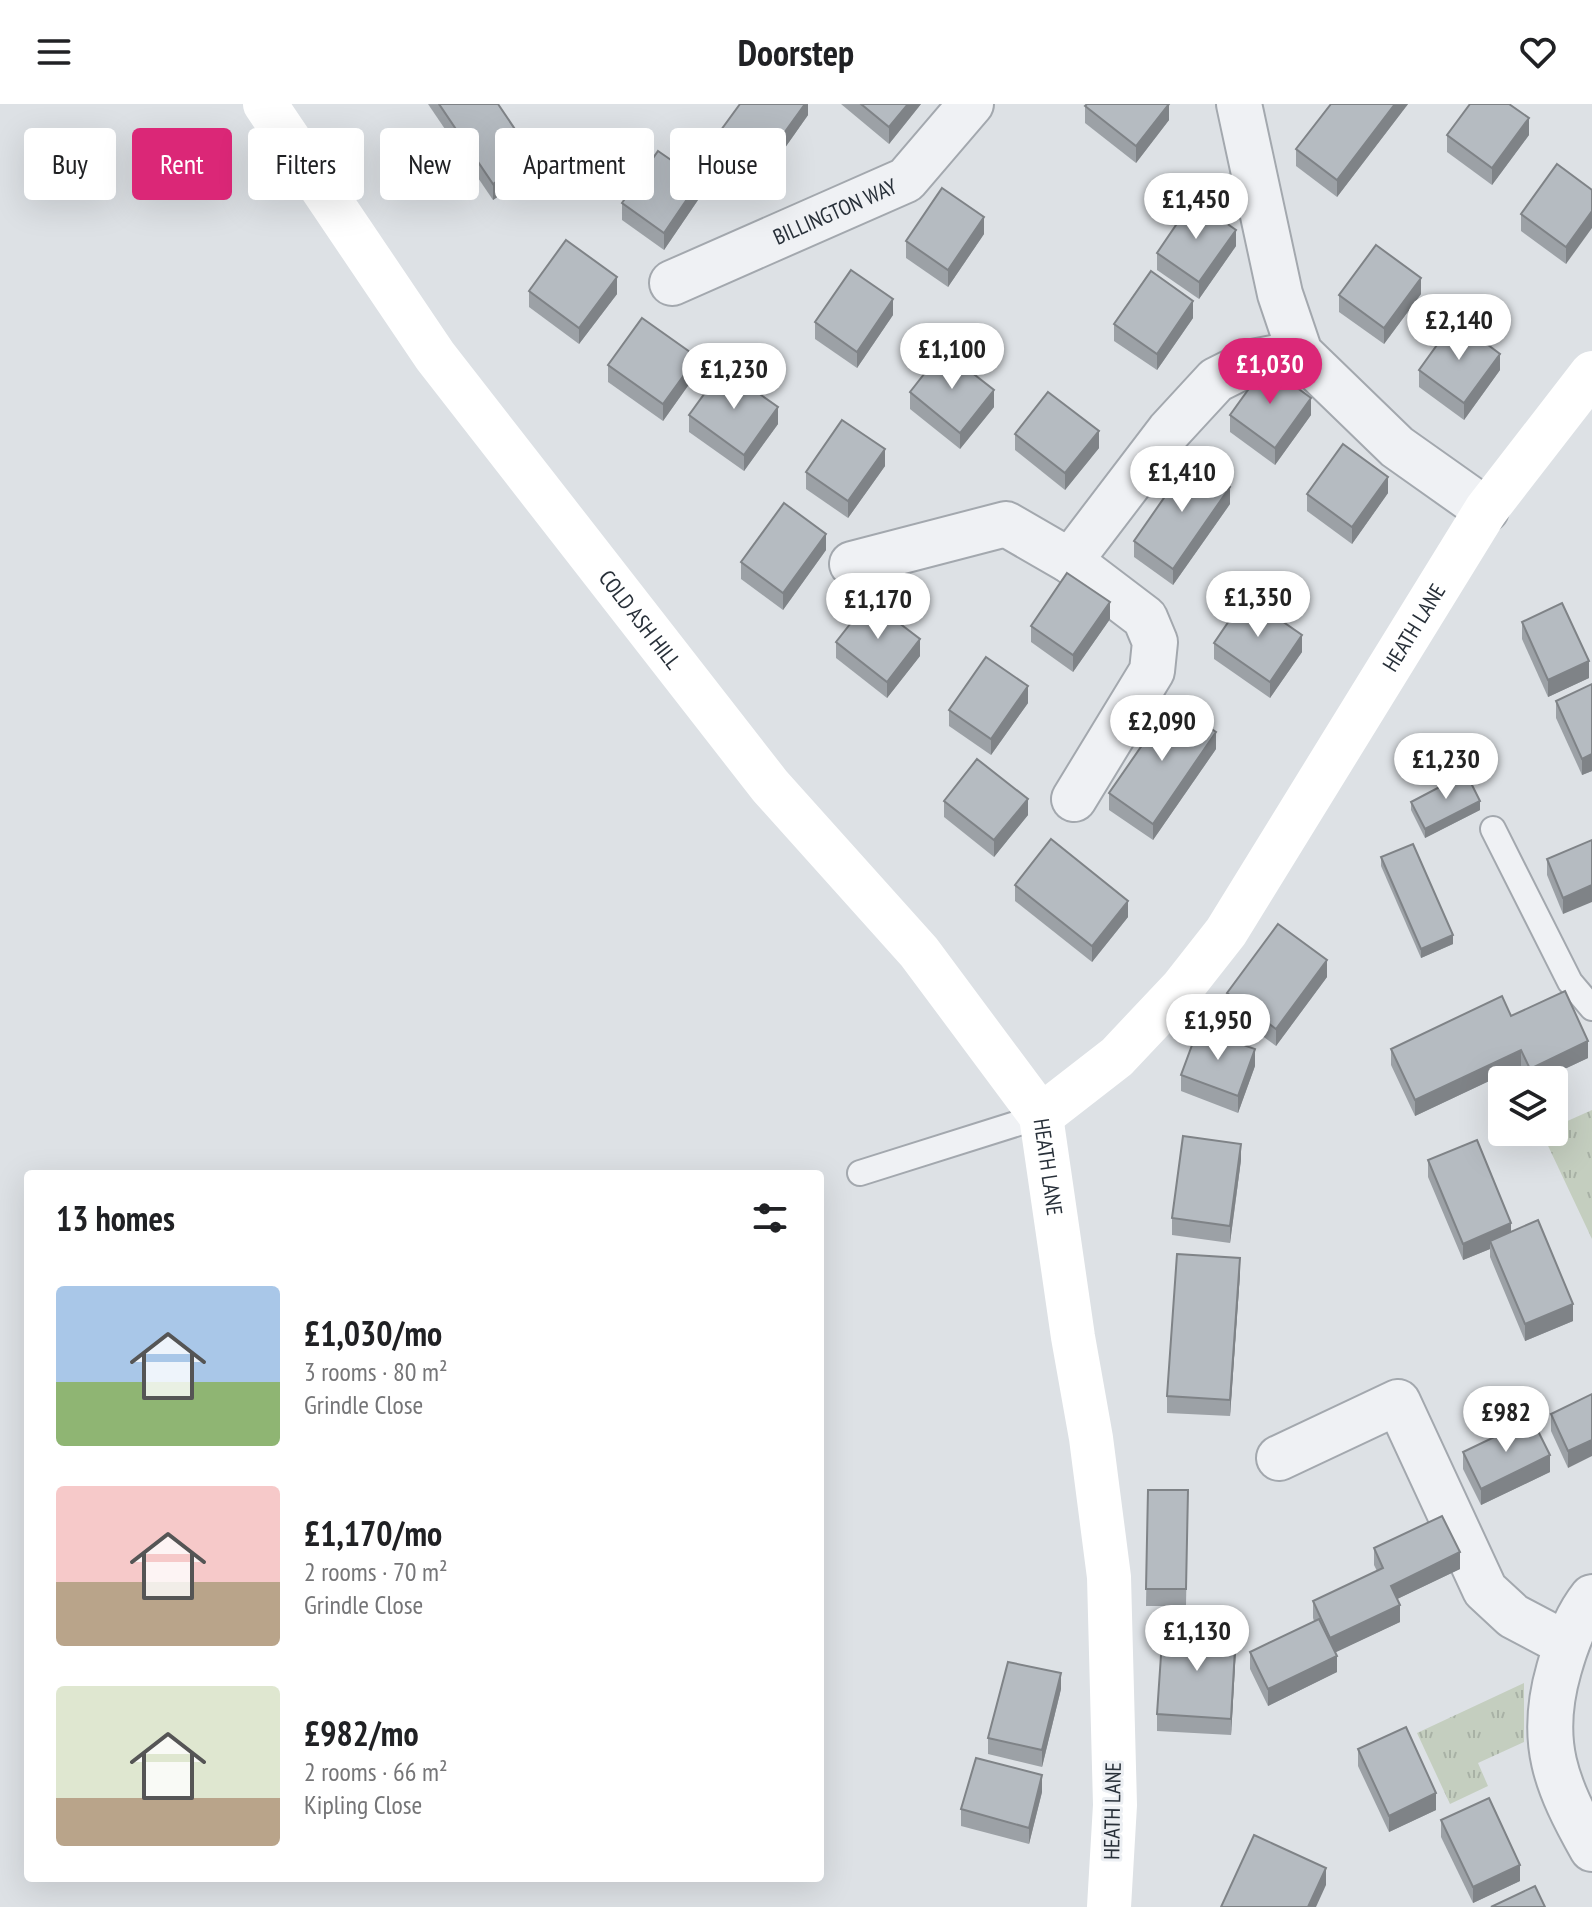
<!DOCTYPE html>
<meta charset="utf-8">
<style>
body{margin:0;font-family:"PT Sans Narrow",sans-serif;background:#f6f6f6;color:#202124;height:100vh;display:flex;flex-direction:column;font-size:30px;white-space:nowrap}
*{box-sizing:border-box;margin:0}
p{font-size:26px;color:#757577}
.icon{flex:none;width:44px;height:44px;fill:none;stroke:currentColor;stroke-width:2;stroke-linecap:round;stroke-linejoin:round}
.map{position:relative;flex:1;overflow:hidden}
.sheet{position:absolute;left:24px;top:1066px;width:800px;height:712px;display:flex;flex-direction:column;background:#fff;border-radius:8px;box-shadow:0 8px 32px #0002}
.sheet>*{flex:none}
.guide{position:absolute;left:24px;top:24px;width:800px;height:72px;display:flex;gap:16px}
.tools{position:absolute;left:1488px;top:962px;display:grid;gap:16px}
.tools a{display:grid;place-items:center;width:80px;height:80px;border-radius:8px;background:#fff;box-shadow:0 8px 32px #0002;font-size:40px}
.price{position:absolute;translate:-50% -68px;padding:0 18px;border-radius:28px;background:#fff;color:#222;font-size:26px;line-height:52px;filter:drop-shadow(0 2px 4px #0008)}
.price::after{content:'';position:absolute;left:50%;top:48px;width:24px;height:18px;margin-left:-12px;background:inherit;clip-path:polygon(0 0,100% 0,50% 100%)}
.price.on{background:#db2777;color:#fff}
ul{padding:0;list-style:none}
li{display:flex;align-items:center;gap:24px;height:200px;padding:0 32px}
li span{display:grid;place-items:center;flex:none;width:224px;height:160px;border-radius:8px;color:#555}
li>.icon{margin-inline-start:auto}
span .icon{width:96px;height:96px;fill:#fffc;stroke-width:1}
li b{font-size:34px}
h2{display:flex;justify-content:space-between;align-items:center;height:96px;padding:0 32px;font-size:34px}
.pill{padding:0 28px;border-radius:8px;background:#fff;box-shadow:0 8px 32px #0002;font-size:28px;line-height:72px}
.pill.on{background:#db2777;color:#fff}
header{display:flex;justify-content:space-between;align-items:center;height:104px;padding:0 32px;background:#fff;font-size:36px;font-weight:700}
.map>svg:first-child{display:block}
.grass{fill:url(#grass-tufts)}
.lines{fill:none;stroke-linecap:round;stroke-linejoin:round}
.lane-casing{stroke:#a3a8ae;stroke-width:28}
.street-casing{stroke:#a3a8ae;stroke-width:48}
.lane{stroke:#eff1f4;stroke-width:24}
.street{stroke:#eff1f4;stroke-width:44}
.secondary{stroke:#fff;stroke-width:44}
.wall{fill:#9ca1a6}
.shaded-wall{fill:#7f8387}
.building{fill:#b5bbc1;stroke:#7f8387;stroke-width:2}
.labels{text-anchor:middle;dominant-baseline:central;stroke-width:6;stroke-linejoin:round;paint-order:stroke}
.street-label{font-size:22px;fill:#283039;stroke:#eceff3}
</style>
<header><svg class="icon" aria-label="menu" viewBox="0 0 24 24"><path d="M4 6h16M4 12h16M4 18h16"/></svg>Doorstep<svg class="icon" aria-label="heart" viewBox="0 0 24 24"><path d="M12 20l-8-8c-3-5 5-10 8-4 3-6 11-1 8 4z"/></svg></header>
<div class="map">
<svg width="1592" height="1803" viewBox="0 0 1592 1803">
<defs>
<pattern id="grass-tufts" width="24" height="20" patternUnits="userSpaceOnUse" patternTransform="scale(2)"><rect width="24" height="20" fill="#c4cebf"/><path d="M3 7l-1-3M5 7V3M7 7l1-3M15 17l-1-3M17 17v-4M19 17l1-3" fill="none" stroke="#a8b1a5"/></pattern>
</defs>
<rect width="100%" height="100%" fill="#dde1e5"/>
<g class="grass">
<path d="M 1592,1006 L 1592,1135 L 1542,1029 L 1554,1028 L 1554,1023 Z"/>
<path d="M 1524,1579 L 1524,1638 L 1478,1659 L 1488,1682 L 1450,1700 L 1417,1629 Z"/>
</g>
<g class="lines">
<g class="lane-casing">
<g id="lane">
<path d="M 1493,725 L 1570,878 L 1592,904"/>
<path d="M 860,1069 L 1041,1012"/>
</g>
</g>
<g class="street-casing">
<g id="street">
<path d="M 1239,0 L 1280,190 L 1300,249 L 1397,343 L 1486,406"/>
<path id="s1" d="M 672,179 L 906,76 L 971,0"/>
<path d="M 1070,457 L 1169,327 L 1216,276 L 1252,258 L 1300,249"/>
<path d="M 852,460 L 1006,420 L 1070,457 L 1145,514 L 1155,538 L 1152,567 L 1074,695"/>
<path d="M 1279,1354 L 1398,1298 L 1485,1486 L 1513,1512 L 1566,1540"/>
<path d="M 1592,1493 C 1576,1513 1566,1540 1559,1565 C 1538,1638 1556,1681 1592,1745"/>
</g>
</g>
<use href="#lane" class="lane"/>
<use href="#street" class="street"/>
<g class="secondary">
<path id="s2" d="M 265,0 L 435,252 L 770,682 L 919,848 L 1041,1012 L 1073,1233 L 1091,1334 L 1109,1473 L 1115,1701 L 1109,1803"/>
<path id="s3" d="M 1041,1012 L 1117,953 L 1182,884 L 1226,828 L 1486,406 L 1592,269"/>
</g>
</g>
<g class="wall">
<path d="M 428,0 L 498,0 L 533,69 L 493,96 Z"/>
<path d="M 808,0 L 808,11 L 756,85 L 713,54 L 713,37 Z"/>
<path d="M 841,0 L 921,0 L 889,40 Z"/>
<path d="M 1331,0 L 1408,0 L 1337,93 L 1296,62 L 1296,45 Z"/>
<path d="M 1085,2 L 1169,16 L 1136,59 L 1085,19 Z"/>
<path d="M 1447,31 L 1529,31 L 1492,81 L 1447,48 Z"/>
<path d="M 1592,86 L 1566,160 L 1521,127 L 1521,110 Z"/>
<path d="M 700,93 L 664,146 L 622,116 L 622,99 Z"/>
<path d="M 984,130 L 948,183 L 906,154 L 906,137 Z"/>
<path d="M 1236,142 L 1199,195 L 1157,166 L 1157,149 Z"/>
<path d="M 529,187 L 617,190 L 579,240 L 529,203 Z"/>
<path d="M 1421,190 L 1384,240 L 1339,208 L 1339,191 Z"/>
<path d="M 893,211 L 857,264 L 815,235 L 815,218 Z"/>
<path d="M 1193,214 L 1157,266 L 1114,237 L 1114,220 Z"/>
<path d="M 608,261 L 697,269 L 663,317 L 608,278 Z"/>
<path d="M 1419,266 L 1500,266 L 1464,316 L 1419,283 Z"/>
<path d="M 910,288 L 994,303 L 960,345 L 910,305 Z"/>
<path d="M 689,311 L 778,320 L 744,367 L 689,328 Z"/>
<path d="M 1230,311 L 1311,311 L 1275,361 L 1230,328 Z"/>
<path d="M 1015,330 L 1099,344 L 1065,386 L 1015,346 Z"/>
<path d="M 885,362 L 848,414 L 806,385 L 806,368 Z"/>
<path d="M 1388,389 L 1352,440 L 1307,407 L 1307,390 Z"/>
<path d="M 1230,400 L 1173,481 L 1134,453 L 1134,437 Z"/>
<path d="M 826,446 L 783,506 L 741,475 L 741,458 Z"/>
<path d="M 1110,515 L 1073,568 L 1031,538 L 1031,522 Z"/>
<path d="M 1522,518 L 1589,574 L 1548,593 L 1522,535 Z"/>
<path d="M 836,538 L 920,552 L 887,594 L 836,554 Z"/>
<path d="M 1214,539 L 1302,548 L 1270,594 L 1214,555 Z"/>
<path d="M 1592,580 L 1592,667 L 1582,671 L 1556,614 L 1556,597 Z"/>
<path d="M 1028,599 L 991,651 L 949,622 L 949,606 Z"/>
<path d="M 1216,645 L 1153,736 L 1109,706 L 1109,689 Z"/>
<path d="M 944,697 L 1028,711 L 994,753 L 944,713 Z"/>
<path d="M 1411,698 L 1480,706 L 1425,734 L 1411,706 Z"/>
<path d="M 1592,736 L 1563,810 L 1547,771 L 1547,755 Z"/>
<path d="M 1381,753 L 1453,840 L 1421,854 L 1381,762 Z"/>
<path d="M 1015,781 L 1128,813 L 1092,858 L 1015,797 Z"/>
<path d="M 1327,873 L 1276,942 L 1227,906 L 1227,889 Z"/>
<path d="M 1511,912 L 1588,954 L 1541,976 L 1527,976 L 1521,962 L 1415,1012 L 1391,961 L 1391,945 Z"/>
<path d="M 1255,962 L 1238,1009 L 1181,987 L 1181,971 Z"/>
<path d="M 1241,1056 L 1230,1139 L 1172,1131 L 1172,1114 Z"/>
<path d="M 1428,1056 L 1511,1128 L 1573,1217 L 1525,1237 L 1490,1153 L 1490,1145 L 1463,1156 L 1428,1073 Z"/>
<path d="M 1240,1170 L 1230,1312 L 1167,1309 L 1167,1292 Z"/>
<path d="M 1592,1290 L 1568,1364 L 1551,1327 L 1551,1310 Z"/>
<path d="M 1463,1348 L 1550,1368 L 1481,1401 L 1463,1365 Z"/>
<path d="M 1148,1386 L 1188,1386 L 1186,1502 L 1146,1502 Z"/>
<path d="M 1374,1444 L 1460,1465 L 1397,1495 L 1400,1518 L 1335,1548 L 1337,1568 L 1268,1602 L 1250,1565 L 1250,1548 L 1314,1517 L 1313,1514 L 1313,1497 L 1377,1467 L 1374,1461 Z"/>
<path d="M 1236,1544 L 1231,1631 L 1157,1627 L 1157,1610 Z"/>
<path d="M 1061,1585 L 1042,1663 L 988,1650 L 988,1634 Z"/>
<path d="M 1358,1645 L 1436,1706 L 1389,1728 L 1358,1662 Z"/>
<path d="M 1042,1688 L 1029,1740 L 961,1722 L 961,1705 Z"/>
<path d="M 1441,1716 L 1520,1777 L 1473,1799 L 1441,1733 Z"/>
</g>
<g class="shaded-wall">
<path d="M 805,0 L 808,0 L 808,11 L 756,85 L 756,68 Z"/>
<path d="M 908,0 L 921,0 L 889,40 L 889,23 Z"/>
<path d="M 1169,0 L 1169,16 L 1136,59 L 1136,42 Z"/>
<path d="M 1395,0 L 1408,0 L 1337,93 L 1337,76 Z"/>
<path d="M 1529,14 L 1529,31 L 1492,81 L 1492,64 Z"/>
<path d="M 533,52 L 533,69 L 493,96 L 493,80 Z"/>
<path d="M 700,76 L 700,93 L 664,146 L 664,129 Z"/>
<path d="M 1592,107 L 1592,124 L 1566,160 L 1566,143 Z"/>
<path d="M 984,113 L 984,130 L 948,183 L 948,166 Z"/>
<path d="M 1236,126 L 1236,142 L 1199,195 L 1199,178 Z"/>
<path d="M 617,173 L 617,190 L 579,240 L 579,224 Z"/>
<path d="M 1421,174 L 1421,190 L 1384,240 L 1384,224 Z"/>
<path d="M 893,195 L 893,211 L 857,264 L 857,248 Z"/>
<path d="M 1193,197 L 1193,214 L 1157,266 L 1157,250 Z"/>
<path d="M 1500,250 L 1500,266 L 1464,316 L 1464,299 Z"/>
<path d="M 697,253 L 697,269 L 663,317 L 663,300 Z"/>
<path d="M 994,286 L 994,303 L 960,345 L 960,329 Z"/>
<path d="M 1311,294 L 1311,311 L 1275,361 L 1275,344 Z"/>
<path d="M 778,303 L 778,320 L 744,367 L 744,351 Z"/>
<path d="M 1099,327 L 1099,344 L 1065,386 L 1065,369 Z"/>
<path d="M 885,345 L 885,362 L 848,414 L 848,397 Z"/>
<path d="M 1388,373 L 1388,389 L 1352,440 L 1352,423 Z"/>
<path d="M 1230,383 L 1230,400 L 1173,481 L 1173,465 Z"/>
<path d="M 826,430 L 826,446 L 783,506 L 783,489 Z"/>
<path d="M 1110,498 L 1110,515 L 1073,568 L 1073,551 Z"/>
<path d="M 1302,531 L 1302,548 L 1270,594 L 1270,578 Z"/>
<path d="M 920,535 L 920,552 L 887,594 L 887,578 Z"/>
<path d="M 1589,557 L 1589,574 L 1548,593 L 1548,576 Z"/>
<path d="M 1028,582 L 1028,599 L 991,651 L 991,635 Z"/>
<path d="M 1216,628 L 1216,645 L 1153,736 L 1153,720 Z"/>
<path d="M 1592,650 L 1592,667 L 1582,671 L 1582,655 Z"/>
<path d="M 1028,695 L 1028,711 L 994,753 L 994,736 Z"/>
<path d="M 1480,697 L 1480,706 L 1425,734 L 1425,725 Z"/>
<path d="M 1592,781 L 1592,798 L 1563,810 L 1563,794 Z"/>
<path d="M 1128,797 L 1128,813 L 1092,858 L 1092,842 Z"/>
<path d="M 1453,831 L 1453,840 L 1421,854 L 1421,845 Z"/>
<path d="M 1327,856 L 1327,873 L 1276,942 L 1276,925 Z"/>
<path d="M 1588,937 L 1588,954 L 1541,976 L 1530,976 L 1530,965 Z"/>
<path d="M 1255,945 L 1255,962 L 1238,1009 L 1238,992 Z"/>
<path d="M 1521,946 L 1521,962 L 1415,1012 L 1415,996 Z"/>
<path d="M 1241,1040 L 1241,1056 L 1230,1139 L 1230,1122 Z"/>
<path d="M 1511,1119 L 1511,1136 L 1490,1137 L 1490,1145 L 1463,1156 L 1463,1140 Z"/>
<path d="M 1240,1154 L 1240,1170 L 1230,1312 L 1230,1296 Z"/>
<path d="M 1573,1200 L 1573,1217 L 1525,1237 L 1525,1220 Z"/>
<path d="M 1592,1336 L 1592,1352 L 1568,1364 L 1568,1347 Z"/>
<path d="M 1550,1351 L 1550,1368 L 1481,1401 L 1481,1385 Z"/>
<path d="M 1460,1448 L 1460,1465 L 1391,1498 L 1391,1482 Z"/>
<path d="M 1400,1501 L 1400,1518 L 1330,1551 L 1330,1534 Z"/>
<path d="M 1236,1527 L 1236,1544 L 1231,1631 L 1231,1615 Z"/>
<path d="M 1337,1552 L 1337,1568 L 1268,1602 L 1268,1585 Z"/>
<path d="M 1061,1569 L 1061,1585 L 1042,1663 L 1042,1646 Z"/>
<path d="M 1042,1671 L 1042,1688 L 1029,1740 L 1029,1724 Z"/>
<path d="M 1436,1689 L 1436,1706 L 1389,1728 L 1389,1712 Z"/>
<path d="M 1520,1761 L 1520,1777 L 1473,1799 L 1473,1783 Z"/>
<path d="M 1326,1764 L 1326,1781 L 1316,1803 L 1308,1803 Z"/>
</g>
<g class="building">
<path d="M 439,0 L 498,0 L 533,52 L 493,80 Z"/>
<path d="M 740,0 L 805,0 L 756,68 L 713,37 Z"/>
<path d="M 861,0 L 908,0 L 889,23 Z"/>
<path d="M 1087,0 L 1169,0 L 1136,42 L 1085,2 Z"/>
<path d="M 1331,0 L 1395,0 L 1337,76 L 1296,45 Z"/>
<path d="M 1470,0 L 1509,0 L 1529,14 L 1492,64 L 1447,31 Z"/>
<path d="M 658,47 L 700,76 L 664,129 L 622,99 Z"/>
<path d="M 1557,60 L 1592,86 L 1592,107 L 1566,143 L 1521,110 Z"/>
<path d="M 942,84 L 984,113 L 948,166 L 906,137 Z"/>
<path d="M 1193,96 L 1236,126 L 1199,178 L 1157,149 Z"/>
<path d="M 566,136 L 617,173 L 579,224 L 529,187 Z"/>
<path d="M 1376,141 L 1421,174 L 1384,224 L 1339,191 Z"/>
<path d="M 851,166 L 893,195 L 857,248 L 815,218 Z"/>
<path d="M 1151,167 L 1193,197 L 1157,250 L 1114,220 Z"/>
<path d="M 642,214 L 697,253 L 663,300 L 608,261 Z"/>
<path d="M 1455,216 L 1500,250 L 1464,299 L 1419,266 Z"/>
<path d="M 943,246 L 994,286 L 960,329 L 910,288 Z"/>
<path d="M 1266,261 L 1311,294 L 1275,344 L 1230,311 Z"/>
<path d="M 723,264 L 778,303 L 744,351 L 689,311 Z"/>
<path d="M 1048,288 L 1099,327 L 1065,369 L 1015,330 Z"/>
<path d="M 842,316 L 885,345 L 848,397 L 806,368 Z"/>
<path d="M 1343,340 L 1388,373 L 1352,423 L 1307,390 Z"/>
<path d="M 1191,355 L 1230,383 L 1173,465 L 1134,437 Z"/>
<path d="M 784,399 L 826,430 L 783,489 L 741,458 Z"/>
<path d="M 1067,469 L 1110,498 L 1073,551 L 1031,522 Z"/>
<path d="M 1246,492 L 1302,531 L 1270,578 L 1214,539 Z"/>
<path d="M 869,496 L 920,535 L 887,578 L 836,538 Z"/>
<path d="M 1562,499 L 1589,557 L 1548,576 L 1522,518 Z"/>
<path d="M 986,553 L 1028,582 L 991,635 L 949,606 Z"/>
<path d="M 1592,580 L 1592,650 L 1582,655 L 1556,597 Z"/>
<path d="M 1172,598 L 1216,628 L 1153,720 L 1109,689 Z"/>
<path d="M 977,655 L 1028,695 L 994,736 L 944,697 Z"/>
<path d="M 1466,669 L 1480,697 L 1425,725 L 1411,698 Z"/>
<path d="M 1051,735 L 1128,797 L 1092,842 L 1015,781 Z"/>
<path d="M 1592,736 L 1592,781 L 1563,794 L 1547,755 Z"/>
<path d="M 1413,740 L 1453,831 L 1421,845 L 1381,753 Z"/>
<path d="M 1278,820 L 1327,856 L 1276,925 L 1227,889 Z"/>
<path d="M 1565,887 L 1588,937 L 1530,965 L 1521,946 L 1415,996 L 1391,945 L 1502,892 L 1511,912 Z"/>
<path d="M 1198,925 L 1255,945 L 1238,992 L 1181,971 Z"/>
<path d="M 1183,1032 L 1241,1040 L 1230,1122 L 1172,1114 Z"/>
<path d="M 1477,1036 L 1511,1119 L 1463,1140 L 1428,1056 Z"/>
<path d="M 1538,1116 L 1573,1200 L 1525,1220 L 1490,1137 Z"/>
<path d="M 1177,1150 L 1240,1154 L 1230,1296 L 1167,1292 Z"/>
<path d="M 1592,1290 L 1592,1336 L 1568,1347 L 1551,1310 Z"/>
<path d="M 1532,1315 L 1550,1351 L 1481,1385 L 1463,1348 Z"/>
<path d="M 1148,1386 L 1188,1386 L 1186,1485 L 1146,1485 Z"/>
<path d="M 1442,1412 L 1460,1448 L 1391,1482 L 1400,1501 L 1330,1534 L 1313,1497 L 1383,1464 L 1374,1444 Z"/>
<path d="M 1319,1515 L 1337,1552 L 1268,1585 L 1250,1548 Z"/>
<path d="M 1163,1522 L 1236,1527 L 1231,1615 L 1157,1610 Z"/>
<path d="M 1008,1558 L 1061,1569 L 1042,1646 L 988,1634 Z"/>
<path d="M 1406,1623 L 1436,1689 L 1389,1712 L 1358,1645 Z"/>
<path d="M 976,1654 L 1042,1671 L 1029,1724 L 961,1705 Z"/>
<path d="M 1489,1694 L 1520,1761 L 1473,1783 L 1441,1716 Z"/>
<path d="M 1254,1731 L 1326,1764 L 1308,1803 L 1221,1803 Z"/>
<path d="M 1535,1782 L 1545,1803 L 1491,1803 Z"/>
</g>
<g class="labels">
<g class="street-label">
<text stroke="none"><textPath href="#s1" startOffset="178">BILLINGTON WAY</textPath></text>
<text stroke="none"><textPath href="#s2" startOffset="638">COLD ASH HILL</textPath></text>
<text stroke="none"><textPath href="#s3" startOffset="620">HEATH LANE</textPath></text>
<text stroke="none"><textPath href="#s2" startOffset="1328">HEATH LANE</textPath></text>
<text transform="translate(1112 1707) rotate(-89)">HEATH LANE</text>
</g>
</g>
</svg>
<div class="tools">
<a><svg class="icon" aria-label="layers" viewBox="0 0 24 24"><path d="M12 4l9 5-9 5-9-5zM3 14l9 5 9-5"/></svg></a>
</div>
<b class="price" style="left:1196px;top:137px">£1,450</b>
<b class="price" style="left:1459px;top:258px">£2,140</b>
<b class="price" style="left:952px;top:287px">£1,100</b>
<b class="price on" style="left:1270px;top:302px">£1,030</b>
<b class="price" style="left:734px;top:307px">£1,230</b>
<b class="price" style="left:1182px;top:410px">£1,410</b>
<b class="price" style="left:1258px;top:535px">£1,350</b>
<b class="price" style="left:878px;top:537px">£1,170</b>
<b class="price" style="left:1162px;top:659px">£2,090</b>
<b class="price" style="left:1446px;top:697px">£1,230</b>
<b class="price" style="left:1218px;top:958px">£1,950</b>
<b class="price" style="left:1506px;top:1350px">£982</b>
<b class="price" style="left:1197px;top:1569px">£1,130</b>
<div class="guide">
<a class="pill">Buy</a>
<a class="pill on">Rent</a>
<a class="pill">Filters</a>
<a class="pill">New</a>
<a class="pill">Apartment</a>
<a class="pill">House</a>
</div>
<section class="sheet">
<h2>13 homes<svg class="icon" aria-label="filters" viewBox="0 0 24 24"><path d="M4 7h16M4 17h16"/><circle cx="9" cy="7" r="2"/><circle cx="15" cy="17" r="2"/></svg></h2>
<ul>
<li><span style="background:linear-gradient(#a9c7e8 60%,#8fb573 0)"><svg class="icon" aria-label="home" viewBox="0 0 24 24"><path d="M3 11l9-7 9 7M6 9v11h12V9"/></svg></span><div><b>£1,030/mo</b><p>3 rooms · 80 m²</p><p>Grindle Close</p></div></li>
<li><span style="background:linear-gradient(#f6c9c9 60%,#b9a48a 0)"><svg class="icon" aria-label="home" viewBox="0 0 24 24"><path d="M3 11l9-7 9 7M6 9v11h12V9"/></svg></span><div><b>£1,170/mo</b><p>2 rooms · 70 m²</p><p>Grindle Close</p></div></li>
<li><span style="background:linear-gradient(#dfe7d0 70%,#b9a48a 0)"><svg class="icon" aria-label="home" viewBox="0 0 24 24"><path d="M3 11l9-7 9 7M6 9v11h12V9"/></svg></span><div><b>£982/mo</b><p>2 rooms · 66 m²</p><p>Kipling Close</p></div></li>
</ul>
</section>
</div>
